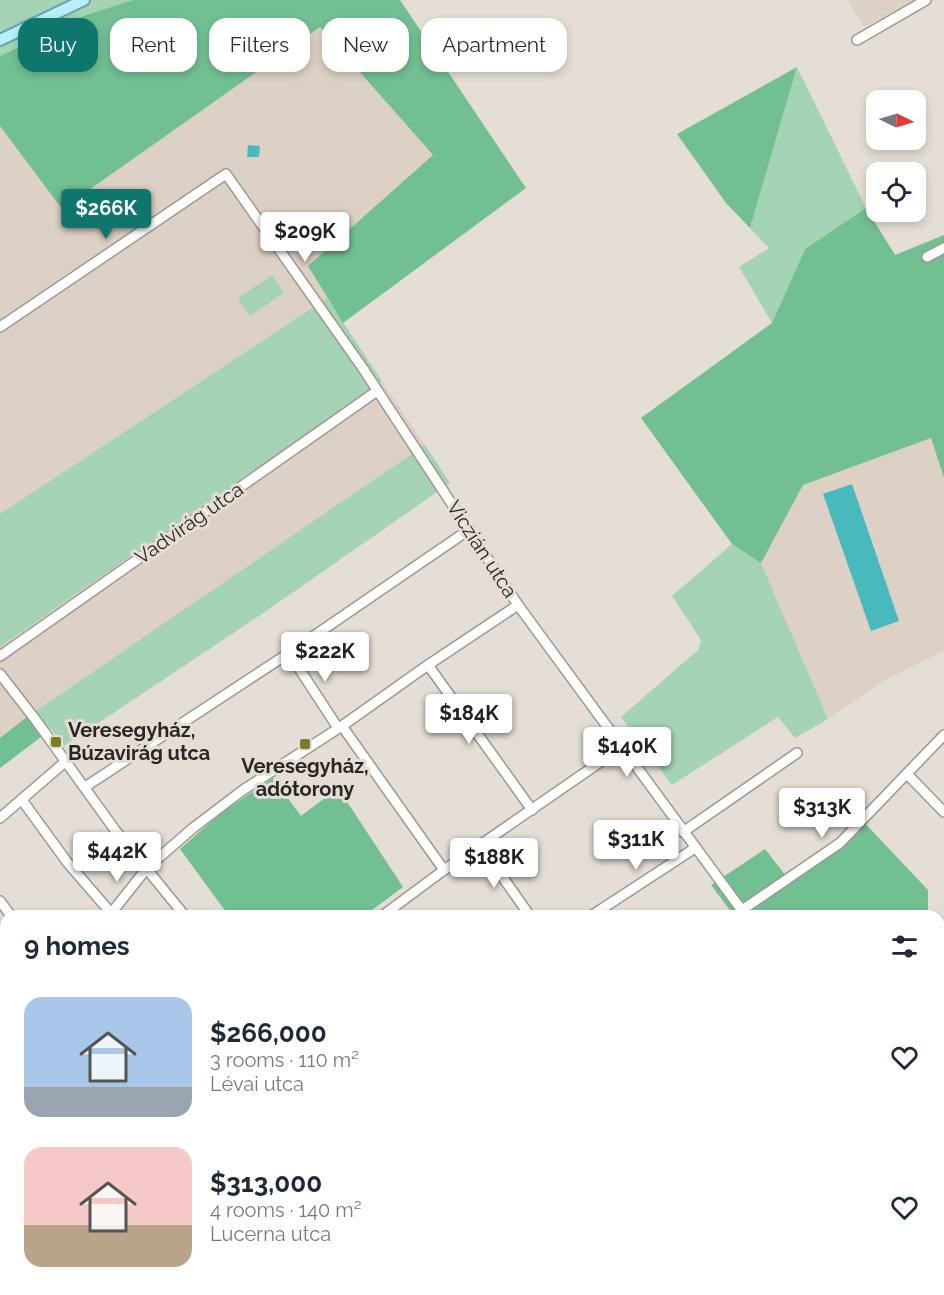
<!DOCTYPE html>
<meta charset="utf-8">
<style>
body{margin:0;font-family:Raleway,sans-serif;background:#f6f6f7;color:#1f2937;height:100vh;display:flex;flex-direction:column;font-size:22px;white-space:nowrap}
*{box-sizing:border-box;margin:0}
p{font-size:20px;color:#747a83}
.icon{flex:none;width:33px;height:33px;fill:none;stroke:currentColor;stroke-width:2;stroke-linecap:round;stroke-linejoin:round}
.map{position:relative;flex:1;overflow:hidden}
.panel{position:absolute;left:0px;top:910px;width:945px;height:386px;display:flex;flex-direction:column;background:#fff;border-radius:18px 18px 0 0;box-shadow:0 3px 9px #0003}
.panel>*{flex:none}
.banner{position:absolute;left:18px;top:18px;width:600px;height:54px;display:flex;gap:12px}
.needle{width:39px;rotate:95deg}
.buttons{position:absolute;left:866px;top:90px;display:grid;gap:12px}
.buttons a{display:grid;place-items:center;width:60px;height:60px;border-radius:12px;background:#fff;box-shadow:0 3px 9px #0003;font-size:30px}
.price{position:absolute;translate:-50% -51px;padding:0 14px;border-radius:6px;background:#fff;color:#222;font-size:20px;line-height:39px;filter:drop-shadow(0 2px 3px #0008)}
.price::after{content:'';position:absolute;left:50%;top:36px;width:18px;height:14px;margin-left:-9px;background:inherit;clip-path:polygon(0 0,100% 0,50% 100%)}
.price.on{background:#0f766e;color:#fff}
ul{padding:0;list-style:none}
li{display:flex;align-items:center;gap:18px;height:150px;padding:0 24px}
li span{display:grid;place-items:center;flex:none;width:168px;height:120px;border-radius:18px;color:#555}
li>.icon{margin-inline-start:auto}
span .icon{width:72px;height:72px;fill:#fffc;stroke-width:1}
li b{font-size:26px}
h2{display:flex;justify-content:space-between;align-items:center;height:72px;padding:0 24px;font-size:26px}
.chip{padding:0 21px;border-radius:18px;background:#fff;box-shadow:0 3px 9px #0003;font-size:21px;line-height:54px}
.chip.on{background:#0f766e;color:#fff}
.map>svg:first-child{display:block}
.built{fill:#ddd0c4}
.green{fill:#a5d3b6}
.forest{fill:#72bf92}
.water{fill:#48babe}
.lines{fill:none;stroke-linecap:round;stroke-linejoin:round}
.minor-casing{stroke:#9f9892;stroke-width:12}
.major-casing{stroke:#67a3ab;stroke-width:14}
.minor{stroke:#fff;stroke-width:9}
.major{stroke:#b8f0f8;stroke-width:10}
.rail-casing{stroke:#474341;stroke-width:4.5}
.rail{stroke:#e5ded7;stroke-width:2;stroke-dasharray:7;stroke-linecap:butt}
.poi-dot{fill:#797e27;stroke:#e5ded7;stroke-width:2}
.labels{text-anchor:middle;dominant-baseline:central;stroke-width:6;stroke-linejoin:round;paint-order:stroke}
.street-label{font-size:20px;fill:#292624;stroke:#e5ded7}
.poi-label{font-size:20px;font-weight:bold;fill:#292624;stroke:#e5ded7;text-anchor:start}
</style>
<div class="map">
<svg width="944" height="1295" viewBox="0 0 944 1295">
<rect width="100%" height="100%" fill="#e5ded7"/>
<g class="built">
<path d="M 848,0 L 916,0 L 864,27 Z"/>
<path d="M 320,27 L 433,155 L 308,266 L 327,298 L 0,514 L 0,126 L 62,209 Z"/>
<path d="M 382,381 L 425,445 L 0,738 L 0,647 Z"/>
<path d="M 931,438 L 944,478 L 944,651 L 885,680 L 828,719 L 761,563 L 803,485 Z"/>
</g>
<g class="green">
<path d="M 0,0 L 133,0 L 86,15 L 0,56 Z"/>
<path d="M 797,67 L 866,208 L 805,249 L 772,323 L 739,267 L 769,248 L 750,228 Z"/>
<path d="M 272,275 L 284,293 L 250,316 L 238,298 Z"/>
<path d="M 327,298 L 382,381 L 0,647 L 0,514 Z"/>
<path d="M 425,445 L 450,483 L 262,614 L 64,746 L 51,729 L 41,737 L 27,717 Z"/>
<path d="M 732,544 L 761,563 L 828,719 L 795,738 L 778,717 L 672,785 L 621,717 L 698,650 L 701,640 L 672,596 Z"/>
<path d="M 482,1290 L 704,1290 L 699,1295 L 477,1295 Z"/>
</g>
<g class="forest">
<path d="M 133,0 L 400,0 L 526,188 L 343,323 L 308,266 L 433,155 L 320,27 L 62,209 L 0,126 L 0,56 L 86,15 Z"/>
<path d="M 797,67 L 750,228 L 726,203 L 677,134 Z"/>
<path d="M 866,208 L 895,255 L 944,235 L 944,478 L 931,438 L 803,485 L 761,563 L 732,544 L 641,418 L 772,323 L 805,249 Z"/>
<path d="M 27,717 L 41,737 L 0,768 L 0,738 Z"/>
<path d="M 273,778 L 301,816 L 338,788 L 403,887 L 364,916 L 229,916 L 180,849 L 221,813 Z"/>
<path d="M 859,817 L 928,890 L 928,916 L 728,916 L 732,913 L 711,885 L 765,849 L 786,876 L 838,839 Z"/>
<path d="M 388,1290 L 482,1290 L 477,1295 L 381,1295 Z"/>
</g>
<g class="water">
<path d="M 248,145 L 260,146 L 259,157 L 247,157 Z"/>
<path d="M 852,484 L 899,621 L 871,631 L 823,494 Z"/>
</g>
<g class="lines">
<g class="minor-casing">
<g id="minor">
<path d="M 857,40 L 926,0"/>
<path d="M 927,257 L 944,248"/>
<path d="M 0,327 L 226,174 L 362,367 L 518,605 L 746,916"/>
<path d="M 289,653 L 338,728"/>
<path d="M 0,656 L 377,391"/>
<path d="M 428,665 L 532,810"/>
<path d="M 0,674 L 35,719 L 115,830 L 185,916"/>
<path d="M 342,726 L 444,870"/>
<path d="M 907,774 L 944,812"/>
<path d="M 85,787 L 289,653 L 470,529"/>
<path d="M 22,800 L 67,862 L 111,913"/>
<path d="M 0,818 L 65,762"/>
<path d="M 683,832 L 797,753"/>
<path d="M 480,845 L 530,916"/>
<path d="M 0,901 L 11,916"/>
<path d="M 742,910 L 840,843 L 944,735"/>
<path d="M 109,916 L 147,868 L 193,828 L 243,790 L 342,726 L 428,665 L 518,605"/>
<path d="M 382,916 L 444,870 L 622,747"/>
<path d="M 591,916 L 695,848"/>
<path d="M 939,950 L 944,944"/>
<path d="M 0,1003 L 6,999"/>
<path d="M 0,1083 L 6,1092"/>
<path d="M 939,1147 L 944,1142"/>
<path d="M 939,1152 L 944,1157"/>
<path d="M 0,1262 L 6,1271"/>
<path d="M 19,1290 L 23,1295"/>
<path d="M 71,1290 L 75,1295"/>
<path d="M 723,1290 L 727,1295"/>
<path d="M 859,1290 L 859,1295"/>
<path d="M 938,1290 L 938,1295"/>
<path d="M 40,1295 L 47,1290"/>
<path d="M 293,1295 L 299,1290"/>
</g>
</g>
<g class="major-casing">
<path id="major" d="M 0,40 L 84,0"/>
</g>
<use href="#minor" class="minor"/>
<use href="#major" class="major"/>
<g class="rail-casing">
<g id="rail">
<path d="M 939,986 L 944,986"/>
<path d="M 409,1295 L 415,1290"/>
</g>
</g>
<use href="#rail" class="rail"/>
</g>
<g class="poi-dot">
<rect x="50" y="736" width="12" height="12" rx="3"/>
<rect x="299" y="738" width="12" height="12" rx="3"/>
</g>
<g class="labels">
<g class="street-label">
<text transform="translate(189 523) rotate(-35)">Vadvirág utca</text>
<text transform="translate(482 549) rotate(57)">Viczián utca</text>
</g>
<g class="poi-label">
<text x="68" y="730">Veresegyház,<tspan x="68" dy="23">Búzavirág utca</tspan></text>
<text x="305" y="766" text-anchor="middle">Veresegyház,<tspan x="305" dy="23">adótorony</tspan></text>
</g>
</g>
</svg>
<div class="buttons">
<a><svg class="needle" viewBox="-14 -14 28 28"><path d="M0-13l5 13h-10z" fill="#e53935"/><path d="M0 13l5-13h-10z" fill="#747a83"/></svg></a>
<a><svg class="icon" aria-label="locate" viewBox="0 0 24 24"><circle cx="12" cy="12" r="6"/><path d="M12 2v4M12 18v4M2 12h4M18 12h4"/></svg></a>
</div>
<b class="price on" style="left:106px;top:240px">$266K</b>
<b class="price" style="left:305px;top:263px">$209K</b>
<b class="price" style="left:325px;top:683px">$222K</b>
<b class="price" style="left:469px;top:745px">$184K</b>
<b class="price" style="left:627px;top:778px">$140K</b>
<b class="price" style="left:822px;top:839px">$313K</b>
<b class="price" style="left:636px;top:871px">$311K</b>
<b class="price" style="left:117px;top:883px">$442K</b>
<b class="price" style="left:494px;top:889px">$188K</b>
<div class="banner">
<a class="chip on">Buy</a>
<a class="chip">Rent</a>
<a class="chip">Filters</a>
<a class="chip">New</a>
<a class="chip">Apartment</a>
</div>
<section class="panel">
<h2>9 homes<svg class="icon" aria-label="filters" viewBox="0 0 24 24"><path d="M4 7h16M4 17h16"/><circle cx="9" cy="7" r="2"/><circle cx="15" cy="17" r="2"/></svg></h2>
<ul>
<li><span style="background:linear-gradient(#a9c7e8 75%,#9aa5b1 0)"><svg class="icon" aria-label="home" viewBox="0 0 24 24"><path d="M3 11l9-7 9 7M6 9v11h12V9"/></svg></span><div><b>$266,000</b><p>3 rooms · 110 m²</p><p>Lévai utca</p></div><svg class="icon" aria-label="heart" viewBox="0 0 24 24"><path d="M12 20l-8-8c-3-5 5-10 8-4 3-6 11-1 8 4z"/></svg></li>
<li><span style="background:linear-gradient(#f6c9c9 65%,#b9a48a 0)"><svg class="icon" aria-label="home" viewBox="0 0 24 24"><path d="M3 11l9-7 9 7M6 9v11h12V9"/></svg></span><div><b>$313,000</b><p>4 rooms · 140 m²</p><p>Lucerna utca</p></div><svg class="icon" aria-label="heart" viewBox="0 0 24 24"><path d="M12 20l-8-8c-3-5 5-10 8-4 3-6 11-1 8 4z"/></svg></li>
</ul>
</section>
</div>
